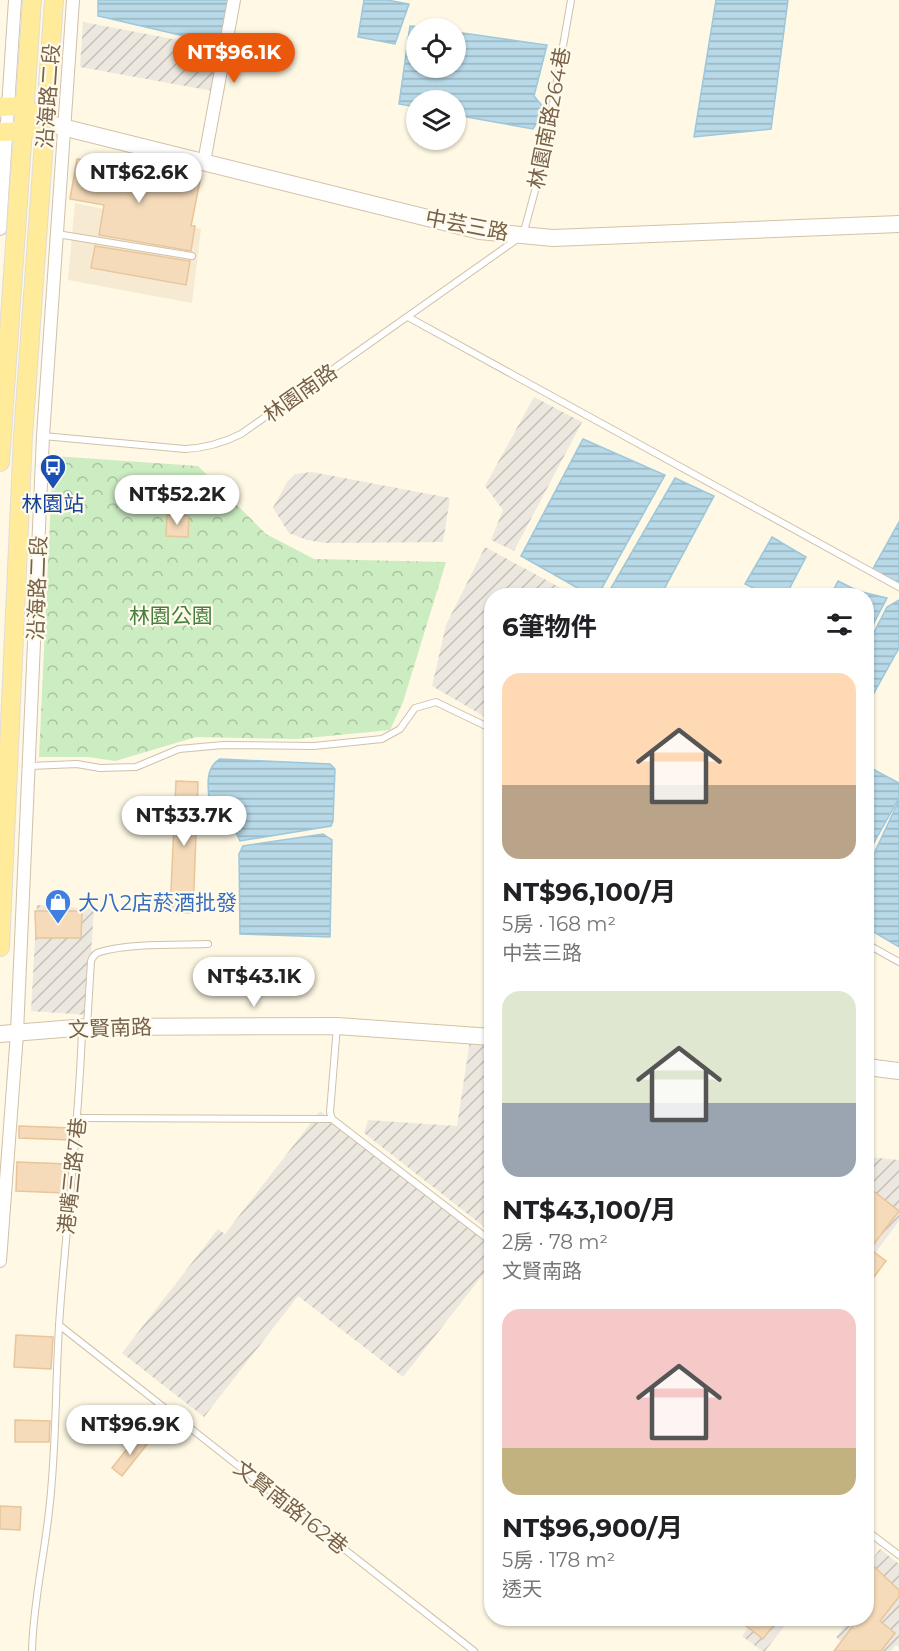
<!DOCTYPE html>
<html lang="zh-TW">
<meta charset="utf-8">
<style>
body{margin:0;font-family:Montserrat,"Noto Sans TC",sans-serif;background:#f2f2f2;color:#202124;height:100vh;display:flex;flex-direction:column;font-size:22px;white-space:nowrap}
*{box-sizing:border-box;margin:0}
p{font-size:20px;color:#757577}
.icon{flex:none;width:33px;height:33px;fill:none;stroke:currentColor;stroke-width:2;stroke-linecap:round;stroke-linejoin:round}
.map{position:relative;flex:1;overflow:hidden}
.side{position:absolute;left:484px;top:588px;width:390px;height:1038px;display:flex;flex-direction:column;background:#fff;border-radius:24px;box-shadow:0 2px 4px #0004}
.side>*{flex:none}
.buttons{position:absolute;left:406px;top:18px;display:grid;gap:12px}
.buttons a{display:grid;place-items:center;width:60px;height:60px;border-radius:50%;background:#fff;box-shadow:0 2px 4px #0004;font-size:30px}
.price{position:absolute;translate:-50% -51px;padding:0 14px;border-radius:21px;background:#fff;color:#222;font-size:20px;line-height:39px;filter:drop-shadow(0 2px 3px #0008)}
.price::after{content:'';position:absolute;left:50%;top:36px;width:18px;height:14px;margin-left:-9px;background:inherit;clip-path:polygon(0 0,100% 0,50% 100%)}
.price.current{background:#ea580c;color:#fff}
ul{padding:0;list-style:none}
li{display:grid;align-content:center;gap:12px;height:318px;padding:0 18px}
li span{display:grid;place-items:center;height:186px;border-radius:18px;color:#555}
li>.icon{margin-inline-start:auto}
span .icon{width:108px;height:108px;fill:#fffc;stroke-width:1}
li b{font-size:26px}
h2{display:flex;justify-content:space-between;align-items:center;height:72px;padding:0 18px;font-size:26px}
.map>svg:first-child{display:block}
.residential{fill:#f6ebd2}
.industrial{fill:url(#industrial-furrows)}
.park{fill:url(#park-crowns)}
.water{fill:url(#water-rules);stroke:#9dc7db;stroke-width:1.5}
.building{fill:#f5dbba;stroke:#e8c59a;stroke-width:1.5}
.lines{fill:none;stroke-linecap:round;stroke-linejoin:round}
.lane-casing{stroke:#d0c1aa;stroke-width:8}
.street-casing{stroke:#d0c1aa;stroke-width:14}
.secondary-casing{stroke:#d3c2a7;stroke-width:18}
.primary-casing{stroke:#e1dcd7;stroke-width:20}
.lane{stroke:#fff;stroke-width:6}
.street{stroke:#fff;stroke-width:12}
.secondary{stroke:#fff;stroke-width:16}
.primary{stroke:#ffeb9a;stroke-width:18}
.labels{text-anchor:middle;dominant-baseline:central;stroke-width:4.5;stroke-linejoin:round;paint-order:stroke}
.street-label{font-size:21px;fill:#786148;stroke:#fffbec}
.transit-label{font-size:21px;fill:#164399;stroke:#fffbec}
.park-label{font-size:21px;fill:#477f3f;stroke:#fffbec}
.shop-label{font-size:21px;fill:#366cbe;stroke:#fffbec;text-anchor:start}
</style>
<div class="map">
<svg width="899" height="1651" viewBox="0 0 899 1651">
<defs>
<pattern id="industrial-furrows" width="10" height="10" patternUnits="userSpaceOnUse" patternTransform="scale(1.5)"><rect width="10" height="10" fill="#ede8df"/><path d="M-1 1l2-2M0 10L10 0M9 11l2-2" fill="none" stroke="#c5bfb7"/></pattern>
<pattern id="park-crowns" width="20" height="18" patternUnits="userSpaceOnUse" patternTransform="scale(1.5)"><rect width="20" height="18" fill="#ccecc2"/><path d="M2 6a3 3 0 1 1 6 0M12 15a3 3 0 1 1 6 0" fill="none" stroke="#aac3a0"/></pattern>
<pattern id="water-rules" width="6" height="5" patternUnits="userSpaceOnUse" patternTransform="scale(1.5)"><rect width="6" height="5" fill="#b7d9e8"/><path d="M0 2.5h6" fill="none" stroke="#9ab3be"/></pattern>
</defs>
<rect width="100%" height="100%" fill="#fef8e4"/>
<path class="residential" d="M 75,203 L 201,229 L 192,303 L 68,280 Z"/>
<g class="industrial">
<path d="M 83,22 L 231,50 L 224,93 L 80,67 Z"/>
<path d="M 534,397 L 582,422 L 514,551 L 491,540 L 503,510 L 485,486 Z"/>
<path d="M 312,472 L 450,498 L 443,542 L 325,543 L 307,540 L 289,533 L 273,508 L 287,482 L 295,474 Z"/>
<path d="M 485,547 L 574,595 L 492,596 L 492,721 L 432,686 L 446,625 Z"/>
<path d="M 37,905 L 94,909 L 87,1015 L 31,1011 Z"/>
<path d="M 471,1033 L 492,1035 L 492,1233 L 364,1133 L 368,1120 L 457,1126 Z"/>
<path d="M 320,1111 L 492,1246 L 492,1263 L 403,1377 L 298,1296 L 204,1417 L 122,1353 L 218,1229 L 225,1234 Z"/>
<path d="M 867,1157 L 899,1160 L 899,1221 L 867,1264 Z"/>
<path d="M 880,1549 L 899,1564 L 899,1647 L 896,1645 L 891,1651 L 841,1651 L 845,1645 L 836,1637 L 851,1619 L 867,1618 L 867,1566 Z"/>
<path d="M 755,1619 L 790,1619 L 765,1651 L 762,1651 L 742,1636 Z"/>
</g>
<path class="park" d="M 53,456 L 198,466 L 266,534 L 314,559 L 446,562 L 403,702 L 390,730 L 297,739 L 196,737 L 115,761 L 89,757 L 39,757 Z"/>
<g class="water">
<path d="M 98,0 L 232,0 L 223,45 L 98,16 Z"/>
<path d="M 364,0 L 387,0 L 409,4 L 395,44 L 358,37 Z"/>
<path d="M 716,0 L 788,0 L 771,129 L 694,137 Z"/>
<path d="M 410,26 L 427,28 L 417,28 L 417,68 L 456,68 L 456,32 L 547,45 L 534,96 L 545,109 L 533,129 L 456,115 L 456,100 L 417,100 L 417,107 L 399,104 Z"/>
<path d="M 583,439 L 665,475 L 598,595 L 590,595 L 521,556 Z"/>
<path d="M 675,478 L 714,496 L 661,595 L 607,595 Z"/>
<path d="M 899,522 L 899,582 L 871,572 Z"/>
<path d="M 772,537 L 806,557 L 786,595 L 768,595 L 745,584 Z"/>
<path d="M 838,581 L 858,591 L 887,598 L 867,636 L 867,596 L 831,595 Z"/>
<path d="M 899,600 L 899,648 L 870,700 L 867,699 L 867,646 L 887,607 Z"/>
<path d="M 220,759 L 330,764 L 335,769 L 333,821 L 331,826 L 240,841 L 231,822 L 210,806 C 208,789 204,768 220,759 Z"/>
<path d="M 867,766 L 899,783 L 899,798 L 867,855 Z"/>
<path d="M 899,800 L 899,947 L 867,928 L 867,869 Z"/>
<path d="M 323,834 L 332,840 L 330,937 L 240,934 L 239,854 L 243,846 Z"/>
</g>
<g class="building">
<path d="M 77,159 L 200,181 L 191,226 L 195,226 L 191,251 L 99,235 L 104,205 L 70,199 Z"/>
<path d="M 95,246 L 190,261 L 186,285 L 91,268 Z"/>
<path d="M 167,515 L 189,516 L 188,537 L 166,536 Z"/>
<path d="M 176,781 L 198,782 L 193,913 L 170,912 Z"/>
<path d="M 35,911 L 82,911 L 81,938 L 36,938 Z"/>
<path d="M 19,1126 L 71,1128 L 70,1140 L 19,1138 Z"/>
<path d="M 17,1162 L 67,1164 L 65,1193 L 16,1191 Z"/>
<path d="M 867,1186 L 899,1211 L 870,1249 L 886,1261 L 867,1286 Z"/>
<path d="M 16,1335 L 53,1337 L 51,1369 L 14,1367 Z"/>
<path d="M 15,1420 L 50,1421 L 49,1442 L 15,1442 Z"/>
<path d="M 138,1435 L 148,1443 L 122,1476 L 112,1468 Z"/>
<path d="M 0,1506 L 21,1507 L 20,1530 L 0,1529 Z"/>
<path d="M 867,1560 L 899,1590 L 899,1597 L 880,1621 L 895,1633 L 881,1651 L 834,1651 L 859,1618 L 867,1618 Z"/>
<path d="M 736,1618 L 779,1618 L 763,1639 Z"/>
</g>
<g class="lines">
<g class="lane-casing">
<g id="lane">
<path d="M 57,234 L 192,256"/>
<path d="M 408,317 L 899,587"/>
<path d="M 43,436 L 185,449 C 206,448 223,443 241,434 L 523,235 L 543,161 L 571,0"/>
<path d="M 30,766 L 77,764 L 100,768 L 136,767 L 179,749 L 223,745 L 314,746 L 382,739 L 400,729 L 415,708 L 436,702 L 492,729"/>
<path d="M 867,944 L 899,962"/>
<path d="M 337,1026 L 330,1112 L 332,1119 L 492,1242"/>
<path d="M 87,1027 L 91,961 C 93,956 95,953 100,952 C 128,943 179,945 208,944"/>
<path d="M 79,1118 L 332,1119"/>
<path d="M 59,1325 L 474,1651"/>
<path d="M 867,1531 L 899,1555"/>
<path d="M 32,1651 C 33,1604 44,1558 49,1511 C 57,1445 55,1378 60,1311 C 67,1217 79,1124 82,1030"/>
</g>
</g>
<g class="street-casing">
<g id="street">
<path d="M 204,162 L 234,0"/>
<path d="M 0,229 L 15,0"/>
<path d="M 0,1261 L 17,1033 L 43,436 L 73,0"/>
</g>
</g>
<g class="secondary-casing">
<g id="secondary">
<path d="M 46,123 L 480,231 L 553,238 L 899,224"/>
<path d="M 0,1034 L 87,1027 L 337,1026 L 492,1037"/>
<path d="M 867,1067 L 899,1071"/>
</g>
</g>
<g class="primary-casing">
<g id="primary">
<path d="M 0,107 L 24,106 L 33,113"/>
<path d="M 0,132 L 22,131 L 33,127"/>
<path d="M 0,462 L 32,0"/>
<path d="M 0,947 L 23,436 L 54,0"/>
</g>
</g>
<use href="#lane" class="lane"/>
<use href="#street" class="street"/>
<use href="#secondary" class="secondary"/>
<use href="#primary" class="primary"/>
</g>
<defs>
<g id="bus-pin" transform="scale(1.35)"><path d="M0 17L-7.5 6A9.5 9.5 0 1 1 7.5 6Z" fill="#1a4fb4" stroke="#fffbec"/><path d="M-5-6H5V4H4V6H2V4H-2V6H-4V4H-5ZM-3.5-4V0h7V-4ZM-3.5 1.2v1.5H-2V1.2ZM2 1.2v1.5H3.5V1.2Z" fill="#fff"/></g>
<g id="shop-pin" transform="scale(1.35)"><path d="M0 17L-7.5 6A9.5 9.5 0 1 1 7.5 6Z" fill="#3f7fe0" stroke="#fffbec"/><path d="M-5-2.5h2.3a2.7 3.5 0 0 1 5.4 0H5L5.5 6h-11ZM-1.5-2.5h3a1.5 2.3 0 0 0-3 0Z" fill="#fff"/></g>
</defs>
<g fill-rule="evenodd">
<use href="#bus-pin" x="53" y="467"/>
<use href="#shop-pin" x="58" y="902"/>
</g>
<g class="labels">
<g class="street-label">
<text transform="translate(48 96) rotate(-86)">沿海路二段</text>
<text transform="translate(549 118) rotate(-79)">林園南路264巷</text>
<text transform="translate(467 225) rotate(11)">中芸三路</text>
<text transform="translate(300 393) rotate(-35)">林園南路</text>
<text transform="translate(37 588) rotate(-88)">沿海路二段</text>
<text transform="translate(110 1028) rotate(-2)">文賢南路</text>
<text transform="translate(72 1176) rotate(-84)">港嘴三路7巷</text>
<text transform="translate(291 1507) rotate(38)">文賢南路162巷</text>
</g>
<g class="transit-label">
<text x="53" y="503">林園站</text>
</g>
<g class="park-label">
<text x="171" y="615">林園公園</text>
</g>
<g class="shop-label">
<text x="78" y="902">大八2店菸酒批發</text>
</g>
</g>
</svg>
<div class="buttons">
<a><svg class="icon" aria-label="locate" viewBox="0 0 24 24"><circle cx="12" cy="12" r="6"/><path d="M12 2v4M12 18v4M2 12h4M18 12h4"/></svg></a>
<a><svg class="icon" aria-label="layers" viewBox="0 0 24 24"><path d="M12 4l9 5-9 5-9-5zM3 14l9 5 9-5"/></svg></a>
</div>
<b class="price current" style="left:234px;top:84px">NT$96.1K</b>
<b class="price" style="left:139px;top:204px">NT$62.6K</b>
<b class="price" style="left:177px;top:526px">NT$52.2K</b>
<b class="price" style="left:184px;top:847px">NT$33.7K</b>
<b class="price" style="left:254px;top:1008px">NT$43.1K</b>
<b class="price" style="left:130px;top:1456px">NT$96.9K</b>
<section class="side">
<h2>6筆物件<svg class="icon" aria-label="filters" viewBox="0 0 24 24"><path d="M4 7h16M4 17h16"/><circle cx="9" cy="7" r="2"/><circle cx="15" cy="17" r="2"/></svg></h2>
<ul>
<li><span style="background:linear-gradient(#ffd9b3 60%,#b9a48a 0)"><svg class="icon" aria-label="home" viewBox="0 0 24 24"><path d="M3 11l9-7 9 7M6 9v11h12V9"/></svg></span><div><b>NT$96,100/月</b><p>5房 · 168 m²</p><p>中芸三路</p></div></li>
<li><span style="background:linear-gradient(#dfe7d0 60%,#9aa5b1 0)"><svg class="icon" aria-label="home" viewBox="0 0 24 24"><path d="M3 11l9-7 9 7M6 9v11h12V9"/></svg></span><div><b>NT$43,100/月</b><p>2房 · 78 m²</p><p>文賢南路</p></div></li>
<li><span style="background:linear-gradient(#f6c9c9 75%,#c2b280 0)"><svg class="icon" aria-label="home" viewBox="0 0 24 24"><path d="M3 11l9-7 9 7M6 9v11h12V9"/></svg></span><div><b>NT$96,900/月</b><p>5房 · 178 m²</p><p>透天</p></div></li>
</ul>
</section>
</div>
